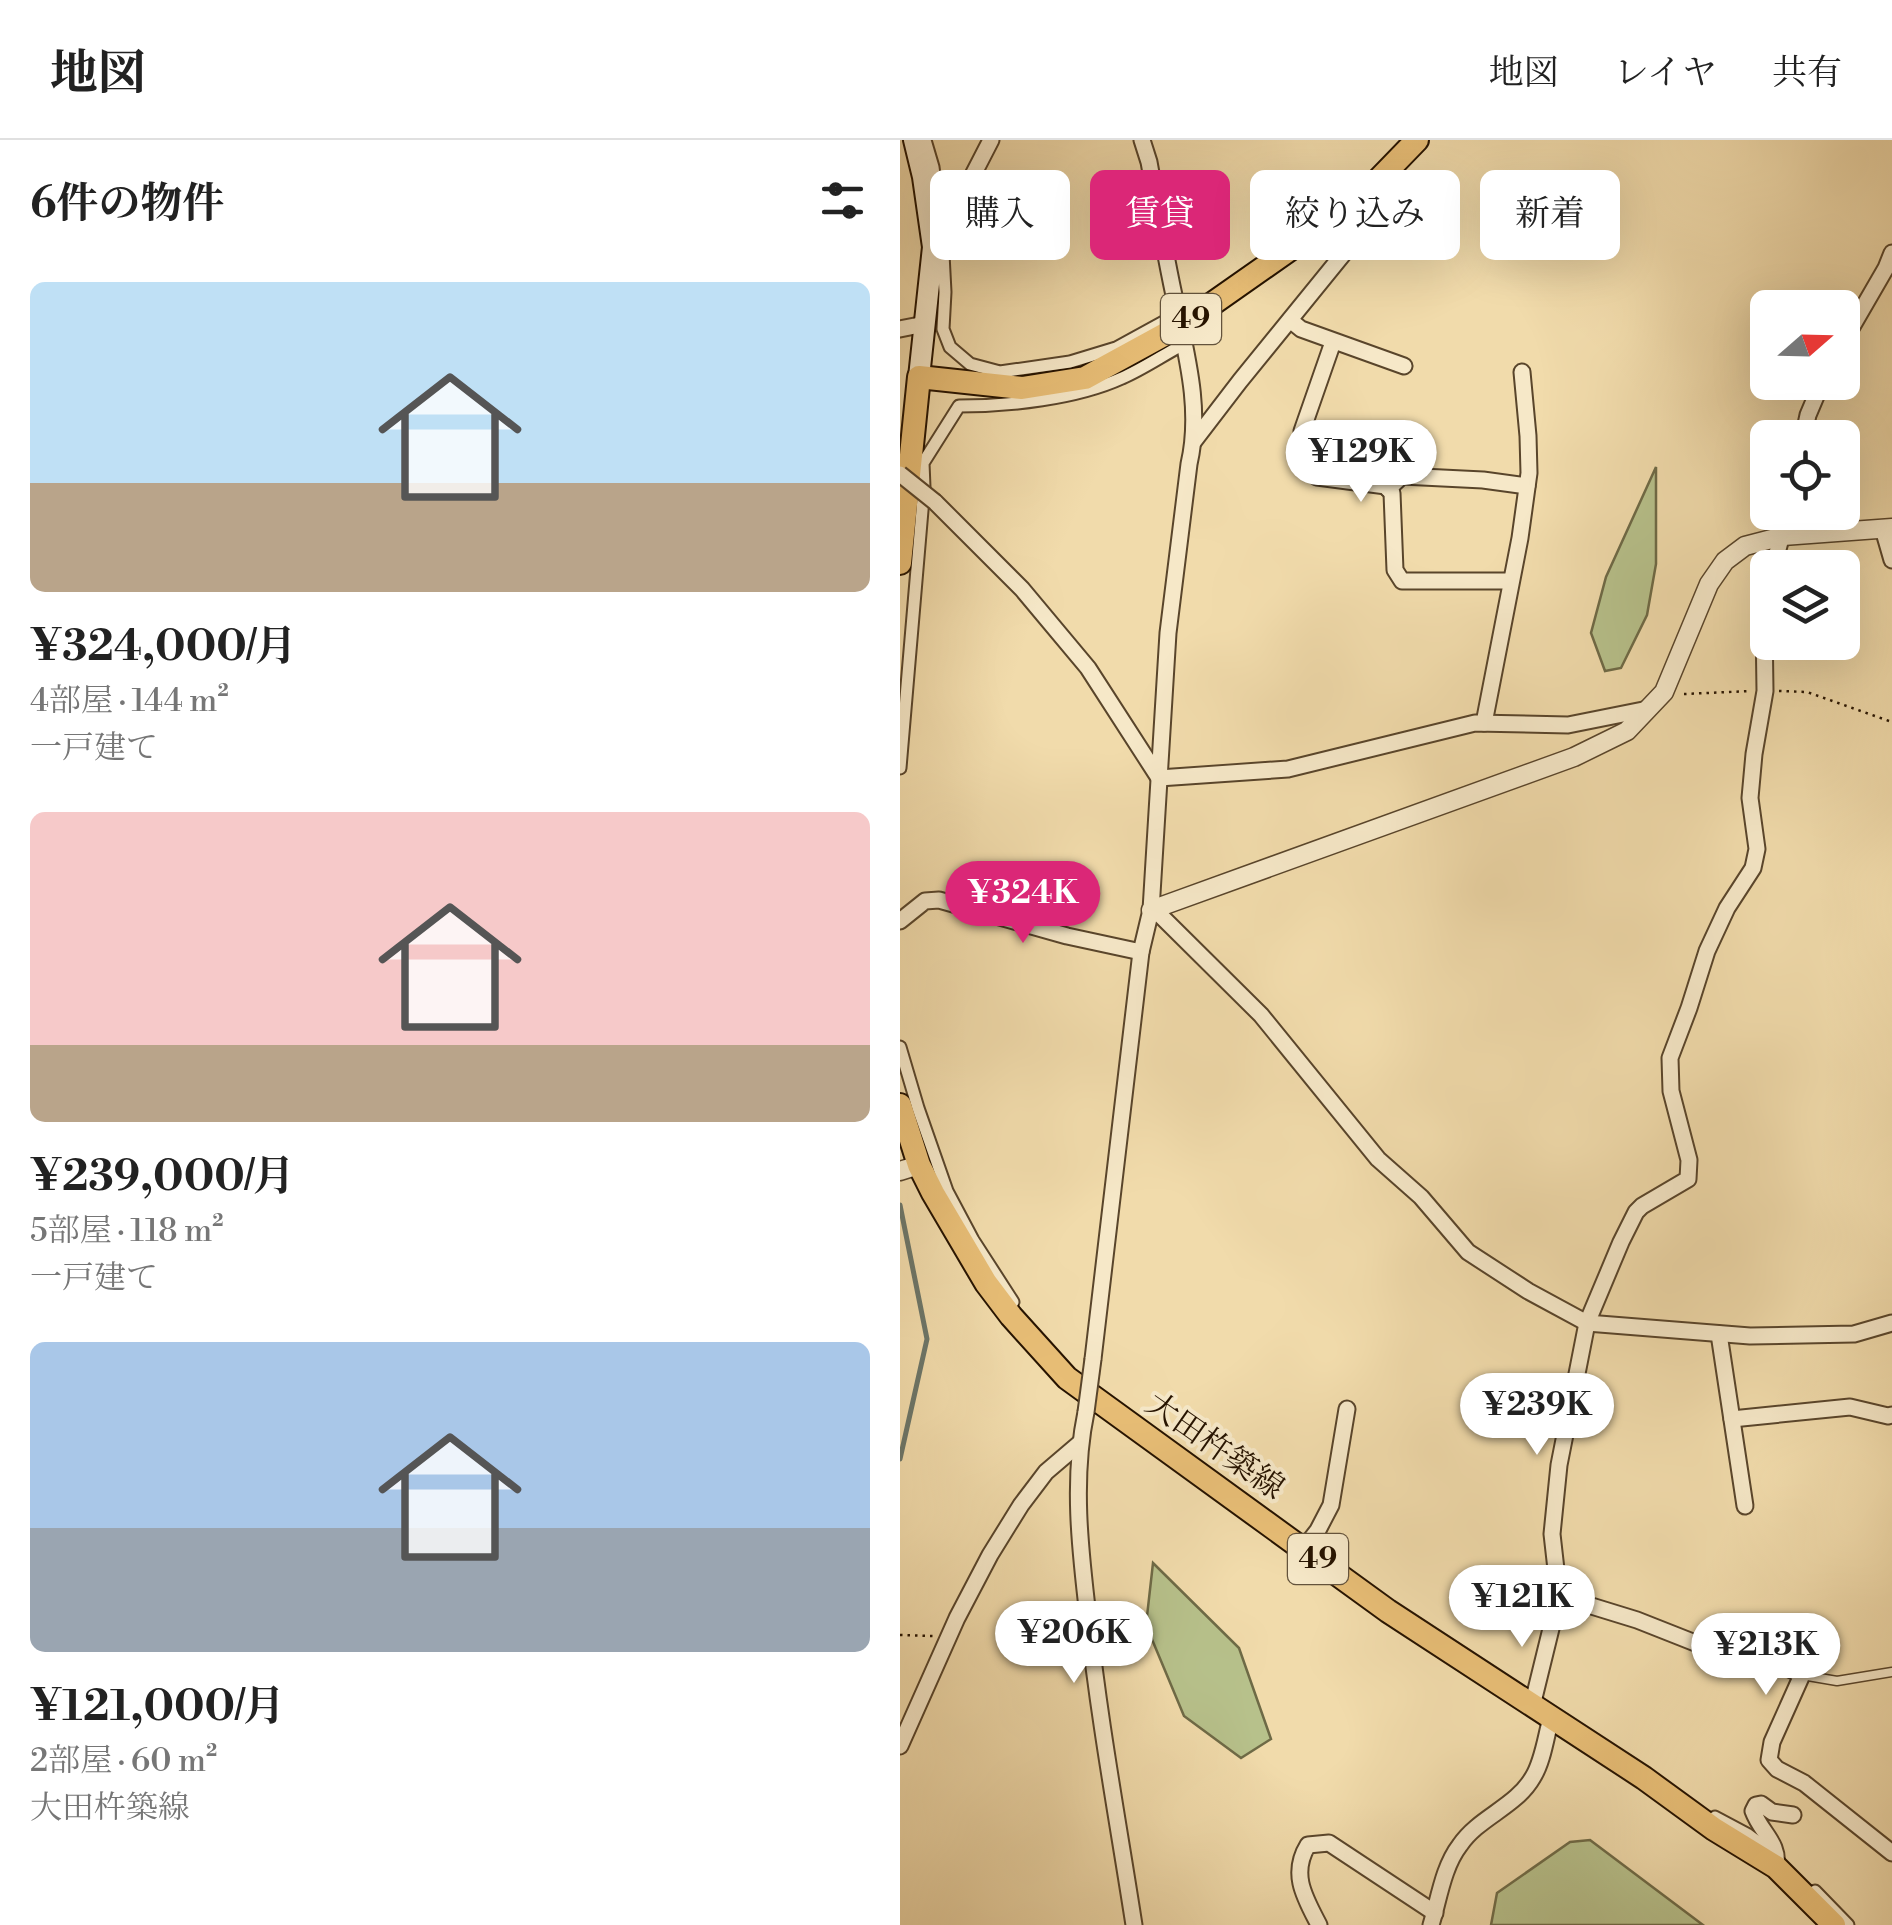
<!DOCTYPE html>
<html lang="ja">
<meta charset="utf-8">
<style>
body{margin:0;font-family:"Libre Bodoni","Noto Serif JP",serif;background:#f6f6f6;color:#222;height:100vh;display:flex;flex-direction:column;font-size:38px;white-space:nowrap}
*{box-sizing:border-box;margin:0}
p{font-size:32px;color:#767676}
.icon{flex:none;width:55px;height:55px;fill:none;stroke:currentColor;stroke-width:2;stroke-linecap:round;stroke-linejoin:round}
.map{position:relative;flex:1;overflow:hidden}
.side{display:flex;flex-direction:column;background:#fff;width:900px}
.side>*{flex:none}
.guide{position:absolute;left:30px;top:30px;width:810px;height:90px;display:flex;gap:20px}
.needle{width:65px;rotate:70deg}
.buttons{position:absolute;left:850px;top:150px;display:grid;gap:20px}
.buttons a{display:grid;place-items:center;width:110px;height:110px;border-radius:15px;background:#fff;box-shadow:0 10px 40px #0002;font-size:50px}
.price{position:absolute;translate:-50% -85px;padding:0 22px;border-radius:35px;background:#fff;color:#222;font-size:32px;line-height:65px;filter:drop-shadow(0 2px 5px #0008)}
.price::after{content:'';position:absolute;left:50%;top:60px;width:30px;height:22px;margin-left:-15px;background:inherit;clip-path:polygon(0 0,100% 0,50% 100%)}
.price.on{background:#db2777;color:#fff}
ul{padding:0;list-style:none}
li{display:grid;align-content:center;gap:20px;height:530px;padding:0 30px}
li span{display:grid;place-items:center;height:310px;border-radius:15px;color:#555}
li>.icon{margin-inline-start:auto}
span .icon{width:180px;height:180px;fill:#fffc;stroke-width:1}
li b{font-size:42px}
h2{display:flex;justify-content:space-between;align-items:center;height:120px;padding:0 30px;font-size:42px}
.tag{padding:0 35px;border-radius:15px;background:#fff;box-shadow:0 10px 40px #0002;font-size:35px;line-height:90px}
.tag.on{background:#db2777;color:#fff}
header{display:flex;align-items:center;gap:60px;box-sizing:border-box;height:140px;padding:0 50px;background:#fff;border-bottom:2px solid #e0e0e0}
header strong{font-size:48px}
nav{display:flex;gap:55px;margin-inline-start:auto;font-size:35px}
main{display:flex;flex:1;min-height:0}
.map>svg:first-child{display:block}
.green{fill:#b7c18b;stroke:#6e6a46;stroke-width:2.5}
.lines{fill:none;stroke-linecap:round;stroke-linejoin:round}
.stream{stroke:#6d776a;stroke-width:5}
.service-casing{stroke:#59452b;stroke-width:11}
.pedestrian-casing{stroke:#59452b;stroke-width:15}
.minor-casing{stroke:#59452b;stroke-width:19}
.tertiary-casing{stroke:#59452b;stroke-width:21}
.secondary-casing{stroke:#261300;stroke-width:24}
.primary-casing{stroke:#261300;stroke-width:26}
.path{stroke:#261300;stroke-width:2.5;stroke-dasharray:2.5 5;stroke-linecap:butt}
.service{stroke:#f6e8c8;stroke-width:8}
.pedestrian{stroke:#f6e8c8;stroke-width:11}
.minor{stroke:#f6e8c8;stroke-width:15}
.tertiary{stroke:#f6e8c8;stroke-width:18}
.secondary{stroke:#f6e8c8;stroke-width:20}
.primary{stroke:#e8be76;stroke-width:22}
.minor-bridge-casing{stroke:#59452b;stroke-width:19;stroke-linecap:butt}
.minor-bridge{stroke:#f6e8c8;stroke-width:15}
.labels{text-anchor:middle;dominant-baseline:central;stroke-width:8;stroke-linejoin:round;paint-order:stroke}
.shield{fill:#f6e8c8;stroke:#64533c;stroke-width:2.5}
.shield-label{font-size:30px;font-weight:bold;fill:#261300}
.street-label{font-size:32px;fill:#261300;stroke:#f6e8c8}
</style>
<header>
<strong>地図</strong>
<nav><a>地図</a><a>レイヤ</a><a>共有</a></nav>
</header>
<main>
<section class="side">
<h2>6件の物件<svg class="icon" aria-label="filters" viewBox="0 0 24 24"><path d="M4 7h16M4 17h16"/><circle cx="9" cy="7" r="2"/><circle cx="15" cy="17" r="2"/></svg></h2>
<ul>
<li><span style="background:linear-gradient(#bfe0f5 65%,#b9a48a 0)"><svg class="icon" aria-label="home" viewBox="0 0 24 24"><path d="M3 11l9-7 9 7M6 9v11h12V9"/></svg></span><div><b>¥324,000/月</b><p>4部屋 · 144 m²</p><p>一戸建て</p></div></li>
<li><span style="background:linear-gradient(#f6c9c9 75%,#b9a48a 0)"><svg class="icon" aria-label="home" viewBox="0 0 24 24"><path d="M3 11l9-7 9 7M6 9v11h12V9"/></svg></span><div><b>¥239,000/月</b><p>5部屋 · 118 m²</p><p>一戸建て</p></div></li>
<li><span style="background:linear-gradient(#a9c7e8 60%,#9aa5b1 0)"><svg class="icon" aria-label="home" viewBox="0 0 24 24"><path d="M3 11l9-7 9 7M6 9v11h12V9"/></svg></span><div><b>¥121,000/月</b><p>2部屋 · 60 m²</p><p>大田杵築線</p></div></li>
</ul>
</section>
<div class="map">
<svg width="992" height="1785" viewBox="0 0 992 1785">
<rect width="100%" height="100%" fill="#f1dbab"/>
<filter id="stains"><feTurbulence type="fractalNoise" baseFrequency=".002" numOctaves="4"/><feColorMatrix values="0 0 0 0 .2 0 0 0 0 .09 0 0 0 0 .02 0 0 0 .5 -.17"/></filter>
<radialGradient id="worn" r=".72"><stop offset=".6" stop-color="#630" stop-opacity="0"/><stop offset="1" stop-color="#630" stop-opacity=".3"/></radialGradient>
<g class="green">
<path d="M 756,327 L 756,424 L 747,475 L 721,528 L 705,531 L 691,493 L 706,437 Z"/>
<path d="M 253,1423 L 339,1508 L 371,1599 L 341,1618 L 284,1576 L 246,1485 Z"/>
<path d="M 690,1700 L 803,1785 L 591,1785 L 597,1753 L 670,1702 Z"/>
</g>
<g class="lines">
<path class="stream" d="M 0,1065 L 27,1199 L 0,1319"/>
<g class="service-casing">
<path id="service" d="M 902,1535 L 937,1541 L 992,1532"/>
</g>
<g class="pedestrian-casing">
<g id="pedestrian">
<path d="M 25,0 L 33,27 L 42,95 L 45,152 L 43,189 L 50,207 L 70,224 L 100,232 L 170,222 L 216,208 L 278,174"/>
<path d="M 0,628 L 24,347 L 23,323 L 59,266 C 109,266 176,259 222,238 C 243,229 263,215 284,204"/>
<path d="M 0,907 L 18,968 L 47,1051 L 73,1100 L 113,1162"/>
<path d="M 815,1677 L 847,1694 L 871,1712"/>
<path d="M 915,1751 L 948,1785"/>
</g>
</g>
<g class="minor-casing">
<g id="minor">
<path d="M 33,107 L 42,95 L 91,0"/>
<path d="M 390,180 L 401,189 L 504,226"/>
<path d="M 0,189 L 25,184"/>
<path d="M 433,202 L 402,291 L 404,304 L 417,337 L 486,346 L 492,353 L 495,430 L 502,441 L 611,441"/>
<path d="M 942,204 L 986,128 L 992,113"/>
<path d="M 903,298 L 908,275 L 922,242"/>
<path d="M 294,301 L 340,241 L 453,102 L 460,89 L 456,63"/>
<path d="M 488,349 L 502,336 L 583,340 L 627,346"/>
<path d="M 35,362 L 122,449 L 188,528 L 259,638"/>
<path d="M 983,389 L 992,420"/>
<path d="M 873,428 L 888,372"/>
<path d="M 584,583 L 620,398 L 629,333 L 628,296 L 622,232"/>
<path d="M 259,638 L 388,629 L 575,583 L 668,585 L 748,569"/>
<path d="M 255,770 L 361,875 L 478,1019 L 521,1057 L 568,1112 L 628,1151 L 687,1183 L 850,1196 L 954,1194 L 992,1183"/>
<path d="M 0,781 L 25,761 L 39,760 L 167,796 L 241,812"/>
<path d="M 819,1194 L 845,1366"/>
<path d="M 193,1219 L 241,812 L 251,770 L 268,493 L 289,324 C 301,272 288,221 277,169 C 266,121 258,71 249,22 L 242,0"/>
<path d="M 186,1272 C 172,1339 180,1409 188,1476 C 199,1580 218,1682 234,1785"/>
<path d="M 832,1279 L 950,1267 L 988,1276 L 992,1275"/>
<path d="M 404,1408 L 418,1390 L 431,1365 L 447,1269"/>
<path d="M 659,1456 L 737,1480 L 813,1510 L 881,1525 L 902,1535 L 872,1602 L 869,1620 L 877,1629 L 904,1643 L 992,1713"/>
<path d="M 635,1566 L 634,1558 L 659,1456 L 652,1394 L 659,1325 L 687,1183 L 721,1102 L 736,1072 L 742,1066 L 788,1039 L 789,1020 L 771,951 L 770,918 L 789,868 L 807,811 L 827,768 L 853,728 L 857,709 L 850,658 L 854,614 L 865,551 L 864,481 L 868,449"/>
<path d="M 0,1606 L 57,1478 L 90,1415 L 121,1365 L 146,1332 L 180,1303"/>
<path d="M 876,1727 C 880,1703 861,1693 853,1671 L 856,1665 L 861,1664 L 872,1672 L 893,1675"/>
<path d="M 419,1785 C 405,1758 390,1734 408,1705 L 429,1703 L 535,1773"/>
<path d="M 531,1785 C 539,1759 543,1727 560,1705 C 579,1677 616,1667 633,1637 C 643,1621 646,1596 651,1578"/>
</g>
</g>
<g class="tertiary-casing">
<g id="tertiary">
<path d="M 251,770 L 674,617 L 727,591 L 764,552 L 809,444 L 825,421 L 845,406 L 883,396 L 992,388"/>
<path d="M 0,1031 L 19,1025"/>
</g>
</g>
<g class="secondary-casing">
<path id="secondary" d="M 14,0 L 23,37 L 33,107 L 19,237"/>
</g>
<g class="primary-casing">
<g id="primary">
<path d="M 0,423 L 19,237 L 122,248 L 185,238 L 282,185 L 456,63 L 517,0"/>
<path d="M 0,965 L 19,1025 L 33,1053 L 86,1143 L 111,1176 L 167,1238 L 488,1471 L 744,1638 L 814,1689 L 876,1727 L 934,1785"/>
</g>
</g>
<g class="path">
<path d="M 879,551 L 907,552 L 992,582"/>
<path d="M 784,554 L 851,551"/>
<path d="M 0,1495 L 33,1496"/>
</g>
<use href="#service" class="service"/>
<use href="#pedestrian" class="pedestrian"/>
<use href="#minor" class="minor"/>
<use href="#tertiary" class="tertiary"/>
<use href="#secondary" class="secondary"/>
<use href="#primary" class="primary"/>
<g class="minor-bridge-casing">
<g id="minor-bridge">
<path d="M 0,334 L 35,362"/>
<path d="M 186,1272 L 193,1219"/>
</g>
</g>
<use href="#minor-bridge" class="minor-bridge"/>
</g>
<g class="labels">
<g class="shield">
<rect x="261" y="154" width="60" height="50" rx="8"/>
<rect x="388" y="1394" width="60" height="50" rx="8"/>
</g>
<g class="shield-label">
<text x="291" y="179">49</text>
<text x="418" y="1419">49</text>
</g>
<g class="street-label">
<text transform="translate(315 1306) rotate(35)">大田杵築線</text>
</g>
</g>
<rect width="100%" height="100%" filter="url(#stains)"/>
<rect width="100%" height="100%" fill="url(#worn)"/>
</svg>
<div class="buttons">
<a><svg class="needle" viewBox="-14 -14 28 28"><path d="M0-13l5 13h-10z" fill="#e53935"/><path d="M0 13l5-13h-10z" fill="#767676"/></svg></a>
<a><svg class="icon" aria-label="locate" viewBox="0 0 24 24"><circle cx="12" cy="12" r="6"/><path d="M12 2v4M12 18v4M2 12h4M18 12h4"/></svg></a>
<a><svg class="icon" aria-label="layers" viewBox="0 0 24 24"><path d="M12 4l9 5-9 5-9-5zM3 14l9 5 9-5"/></svg></a>
</div>
<b class="price" style="left:461px;top:365px">¥129K</b>
<b class="price on" style="left:123px;top:806px">¥324K</b>
<b class="price" style="left:637px;top:1318px">¥239K</b>
<b class="price" style="left:622px;top:1510px">¥121K</b>
<b class="price" style="left:174px;top:1546px">¥206K</b>
<b class="price" style="left:866px;top:1558px">¥213K</b>
<div class="guide">
<a class="tag">購入</a>
<a class="tag on">賃貸</a>
<a class="tag">絞り込み</a>
<a class="tag">新着</a>
</div>
</div>
</main>
